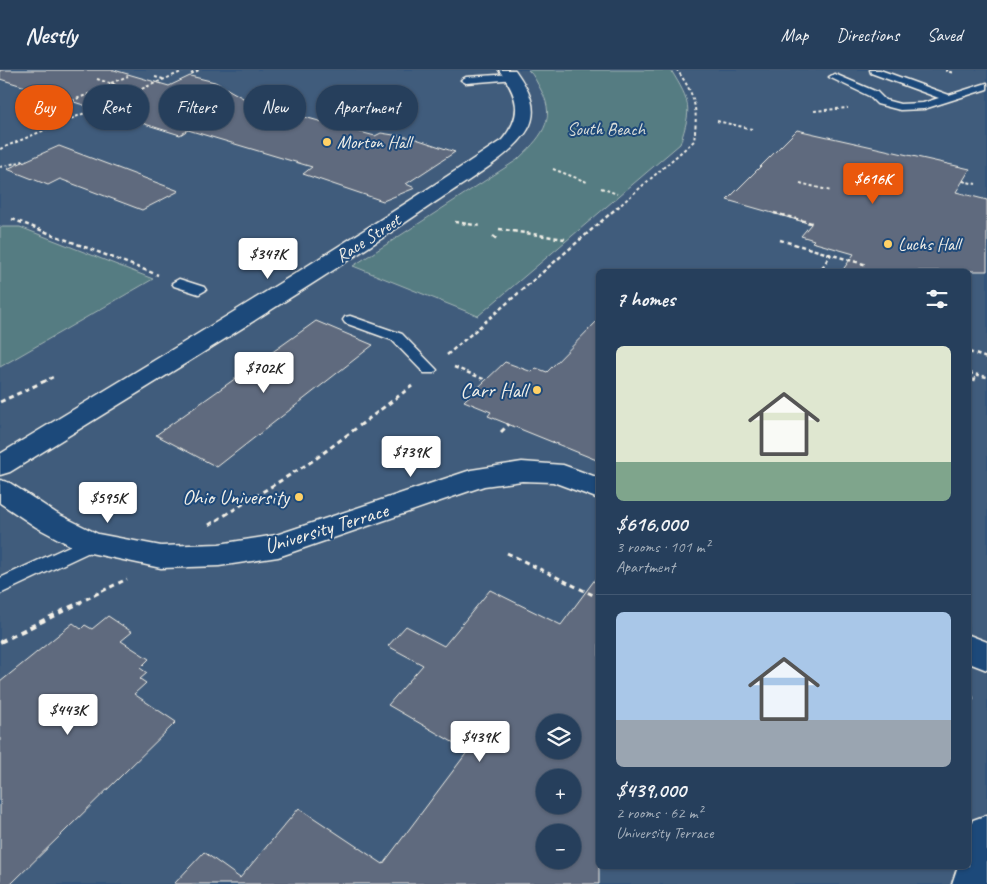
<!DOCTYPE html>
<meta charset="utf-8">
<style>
body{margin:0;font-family:Caveat,sans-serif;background:#2e4662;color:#f1f3f6;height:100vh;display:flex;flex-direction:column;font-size:19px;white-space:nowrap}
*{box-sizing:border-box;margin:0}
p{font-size:16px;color:#a4afbb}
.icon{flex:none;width:28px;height:28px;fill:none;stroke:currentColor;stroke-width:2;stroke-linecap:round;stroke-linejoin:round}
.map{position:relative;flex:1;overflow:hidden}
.panel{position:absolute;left:596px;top:199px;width:375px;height:600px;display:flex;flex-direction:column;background:#263f5c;border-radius:8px;box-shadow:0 1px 4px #0004,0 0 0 1px #425872}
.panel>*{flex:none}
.top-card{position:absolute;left:15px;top:15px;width:475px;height:45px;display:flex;gap:10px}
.controls{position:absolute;left:536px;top:644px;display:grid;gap:10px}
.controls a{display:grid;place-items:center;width:45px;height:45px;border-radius:50%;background:#263f5c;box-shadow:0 1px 4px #0004,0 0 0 1px #425872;font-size:25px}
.price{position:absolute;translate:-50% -42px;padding:0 11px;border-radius:5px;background:#fff;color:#222;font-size:16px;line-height:32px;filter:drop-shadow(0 1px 2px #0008)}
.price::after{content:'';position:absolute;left:50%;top:30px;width:15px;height:11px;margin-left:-8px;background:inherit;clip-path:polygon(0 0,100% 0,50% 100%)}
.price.selected{background:#ea580c;color:#fff}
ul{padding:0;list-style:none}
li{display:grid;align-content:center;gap:10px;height:265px;padding:0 20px}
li+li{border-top:1px solid #425872}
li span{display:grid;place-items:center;height:155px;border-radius:8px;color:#555}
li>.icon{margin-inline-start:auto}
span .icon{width:90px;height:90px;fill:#fffc;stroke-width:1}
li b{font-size:21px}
h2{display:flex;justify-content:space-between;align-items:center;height:60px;padding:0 20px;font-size:21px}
.tag{padding:0 18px;border-radius:22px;background:#263f5c;box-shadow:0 1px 4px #0004,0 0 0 1px #425872;font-size:18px;line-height:45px}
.tag.selected{background:#ea580c;color:#fff}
header{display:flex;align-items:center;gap:30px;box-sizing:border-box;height:70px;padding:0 25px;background:#263f5c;border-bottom:1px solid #425872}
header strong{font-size:24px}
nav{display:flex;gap:28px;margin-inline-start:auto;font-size:18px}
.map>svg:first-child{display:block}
.built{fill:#3f5b7c;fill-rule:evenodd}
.green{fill:#547c82;stroke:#a4b6b5}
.building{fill:#5e6b7e;stroke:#f4f1e8;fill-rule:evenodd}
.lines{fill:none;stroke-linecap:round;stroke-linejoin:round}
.lane-casing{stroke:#f4f1e8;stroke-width:3}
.street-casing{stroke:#f4f1e8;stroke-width:3}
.secondary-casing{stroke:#f4f1e8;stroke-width:3}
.path-far3{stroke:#f4f1e8;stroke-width:2;stroke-dasharray:3 2.5;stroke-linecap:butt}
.path-far2{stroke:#f4f1e8;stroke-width:2.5;stroke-dasharray:4 3;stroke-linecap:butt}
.path-far1{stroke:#f4f1e8;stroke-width:3;stroke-dasharray:5 4;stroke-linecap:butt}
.path{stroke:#f4f1e8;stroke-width:4;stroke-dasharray:6 5;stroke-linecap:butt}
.lane{fill:#1f4a7a;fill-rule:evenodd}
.street{fill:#1f4a7a;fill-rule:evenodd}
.secondary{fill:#1f4a7a;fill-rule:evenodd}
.poi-dot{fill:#ffd166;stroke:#1f4a7a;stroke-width:2}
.labels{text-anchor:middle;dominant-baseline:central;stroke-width:4;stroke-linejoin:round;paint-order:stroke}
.far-park-label{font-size:18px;fill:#dcdfd9;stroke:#1f4a7a}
.far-poi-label{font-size:18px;fill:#f4f1e8;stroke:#1f4a7a;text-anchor:start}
.far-street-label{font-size:18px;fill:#f4f1e8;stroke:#1f4a7a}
.poi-label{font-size:21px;fill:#f4f1e8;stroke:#1f4a7a;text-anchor:end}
.street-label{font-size:21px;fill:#f4f1e8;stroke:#1f4a7a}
</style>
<header>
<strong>Nestly</strong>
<nav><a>Map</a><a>Directions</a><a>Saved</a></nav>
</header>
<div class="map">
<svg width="987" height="814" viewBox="0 0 987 814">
<rect width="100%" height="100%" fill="#32547b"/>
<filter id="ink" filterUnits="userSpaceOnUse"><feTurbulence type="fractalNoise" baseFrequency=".02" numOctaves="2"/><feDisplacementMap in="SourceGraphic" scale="10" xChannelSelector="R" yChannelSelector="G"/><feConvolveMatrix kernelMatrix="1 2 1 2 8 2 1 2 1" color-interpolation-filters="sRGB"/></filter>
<g filter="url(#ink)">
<path class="built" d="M 0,0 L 987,0 L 987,814 L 0,814 ZM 599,201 L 969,201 L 969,796 L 599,796 ZM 545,652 L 572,652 L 572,680 L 545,680 ZM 545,708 L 572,708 L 572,735 L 545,735 ZM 545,762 L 572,762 L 572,790 L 545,790 Z"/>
<g class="green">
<path d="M 528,0 L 671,0 C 691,33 692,37 680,74 L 478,246 L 353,196 L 517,90 C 539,69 558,51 541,20 C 537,13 534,5 528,0 Z"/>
<path d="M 0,157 L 20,157 L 153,209 L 0,297 Z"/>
</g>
<g class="building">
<path d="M 0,0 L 114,0 L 169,16 L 190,6 L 215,12 L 252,33 L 375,66 L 381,63 L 413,68 L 455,82 L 406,114 L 415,118 L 383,131 L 303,104 L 312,97 L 188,60 L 180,65 L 0,9 Z"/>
<path d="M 797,60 L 970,99 L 956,122 L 987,130 L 987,201 L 842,201 L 854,184 L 812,172 L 814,170 L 801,166 L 811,154 L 727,130 Z"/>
<path d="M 59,76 L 179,121 L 142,140 L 60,109 L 48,115 L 7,99 Z"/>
<path d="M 599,249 L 599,391 L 488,346 L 491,342 L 464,331 L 505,292 L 532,302 L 536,298 L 547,302 Z"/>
<path d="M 316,251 L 373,275 L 217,397 L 156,365 Z"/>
<path d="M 599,504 L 599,814 L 174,814 L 204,782 L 240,808 L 299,738 L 383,794 L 468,681 L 388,635 L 423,595 L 388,576 L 406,556 L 444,576 L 490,520 L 561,555 ZM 545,652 L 572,652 L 572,680 L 545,680 ZM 545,708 L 572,708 L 572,735 L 545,735 ZM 545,762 L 572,762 L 572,790 L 545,790 Z"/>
<path d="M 108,546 L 132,562 L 121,571 L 149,589 L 140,598 L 147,603 L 140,609 L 146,613 L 134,624 L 176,652 L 11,814 L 0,814 L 0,612 L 73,553 L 81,559 L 85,555 L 92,559 Z"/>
</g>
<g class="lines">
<g class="lane-casing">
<g id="lane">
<path d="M 870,0 L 880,0 L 949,25 L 987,13 L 987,19 L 924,39 L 900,40 L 877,34 L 869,26 L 829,7 L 834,4 L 837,5 L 877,22 L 885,30 L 900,34 L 923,33 L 939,28 L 871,3 Z"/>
<path d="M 513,4 L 518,7 L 516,9 L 466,13 L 461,10 L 466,7 Z"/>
<path d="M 179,209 L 204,217 L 206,220 L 199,224 L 174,216 L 172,213 Z"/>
<path d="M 350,246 L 402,264 L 437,300 L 434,303 L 424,303 L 392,270 L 345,253 L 343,250 L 345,247 Z"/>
<path d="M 91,466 L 98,468 L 100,473 L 98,478 L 0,524 L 0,508 Z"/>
</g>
</g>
<g class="street-casing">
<path id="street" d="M 499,0 L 515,0 C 527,17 540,38 528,59 C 513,86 458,116 431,135 C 294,229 151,314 10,402 L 0,405 L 0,384 C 169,282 338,180 502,70 C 524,44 518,26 499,0 Z"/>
</g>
<g class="secondary-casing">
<g id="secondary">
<path d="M 522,392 L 563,395 L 599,408 L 599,429 L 553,412 L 522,411 L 484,416 L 278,487 L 219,496 L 161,498 L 81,481 L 36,457 L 0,433 L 0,410 L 10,413 L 56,443 L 98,464 L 161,476 L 219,474 L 276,465 L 471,400 Z"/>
<path d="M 969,565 L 987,572 L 987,600 L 969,593 Z"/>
<path d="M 987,745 L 987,814 L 952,814 L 958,796 L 969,796 L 969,761 L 973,750 Z"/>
</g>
</g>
<g class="path-far3">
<path d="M 948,0 L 946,1 L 954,3"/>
<path d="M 191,4 L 199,0"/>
<path d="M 155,7 L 163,9"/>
<path d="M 97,9 L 128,19"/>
<path d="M 111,13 L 128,6"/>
<path d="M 814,41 L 848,38"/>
<path d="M 41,43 L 114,14"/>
<path d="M 717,51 L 752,59"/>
<path d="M 0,79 L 186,0"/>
<path d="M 0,97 L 27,90"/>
<path d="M 553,99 L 587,112"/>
<path d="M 963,111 L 976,114"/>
<path d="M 800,113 L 831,121"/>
<path d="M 860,113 L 868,101"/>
<path d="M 601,118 L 617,124"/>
<path d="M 617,138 L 694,71 C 698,39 696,26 677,0"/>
</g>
<g class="path-far2">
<path d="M 774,143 L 812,153"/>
<path d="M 12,149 L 158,205"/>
<path d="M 455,152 L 481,156"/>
<path d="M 499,159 L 565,169"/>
<path d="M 493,166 L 498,170"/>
<path d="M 780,170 L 867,195"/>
<path d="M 822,198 L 831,184"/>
<path d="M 969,282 L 987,288"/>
<path d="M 447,285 L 619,136"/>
<path d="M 454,297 L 486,310"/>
<path d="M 969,303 L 987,307"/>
<path d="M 974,311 L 976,305"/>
<path d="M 43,312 L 55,306"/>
</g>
<g class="path-far1">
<path d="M 0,332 L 45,311"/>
<path d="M 501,362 L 509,354"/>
<path d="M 209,455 L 314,390 L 412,316"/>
<path d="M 507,483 L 593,525"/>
<path d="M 78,533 L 127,509"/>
</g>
<g class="path">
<path d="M 0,572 L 81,532"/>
<path d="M 969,629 L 974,628"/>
</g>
<use href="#lane" class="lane"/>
<use href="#street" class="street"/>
<use href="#secondary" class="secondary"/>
</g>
</g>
<g class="poi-dot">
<circle cx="327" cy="72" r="5"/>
<circle cx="888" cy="174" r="5"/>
<circle cx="537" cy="320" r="5"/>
<circle cx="299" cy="427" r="5"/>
</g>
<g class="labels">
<g class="far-park-label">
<text x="606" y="59">South Beach</text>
</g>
<g class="far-poi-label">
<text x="337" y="72">Morton Hall</text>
<text x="898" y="174">Luchs Hall</text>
</g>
<g class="far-street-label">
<text transform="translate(368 168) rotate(-33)">Race Street</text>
</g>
<g class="poi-label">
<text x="527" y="320">Carr Hall</text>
<text x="289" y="427">Ohio University</text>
</g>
<g class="street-label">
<text transform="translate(326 458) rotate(-17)">University Terrace</text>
</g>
</g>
</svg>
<div class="controls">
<a><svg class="icon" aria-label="layers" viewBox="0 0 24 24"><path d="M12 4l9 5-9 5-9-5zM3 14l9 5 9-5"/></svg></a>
<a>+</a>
<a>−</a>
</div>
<b class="price selected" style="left:873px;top:135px">$616K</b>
<b class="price" style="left:268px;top:210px">$347K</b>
<b class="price" style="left:264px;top:324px">$702K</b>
<b class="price" style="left:411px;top:408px">$739K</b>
<b class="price" style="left:108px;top:454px">$595K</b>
<b class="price" style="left:68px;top:666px">$443K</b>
<b class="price" style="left:480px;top:693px">$439K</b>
<div class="top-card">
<a class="tag selected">Buy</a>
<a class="tag">Rent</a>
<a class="tag">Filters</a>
<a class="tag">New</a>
<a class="tag">Apartment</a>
</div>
<section class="panel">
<h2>7 homes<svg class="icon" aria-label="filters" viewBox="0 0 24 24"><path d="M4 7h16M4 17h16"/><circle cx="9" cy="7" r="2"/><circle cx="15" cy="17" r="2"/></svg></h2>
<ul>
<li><span style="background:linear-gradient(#dfe7d0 75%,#7fa58c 0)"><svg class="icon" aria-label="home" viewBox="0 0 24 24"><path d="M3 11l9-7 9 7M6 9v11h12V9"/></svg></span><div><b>$616,000</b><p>3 rooms · 101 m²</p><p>Apartment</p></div></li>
<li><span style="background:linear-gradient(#a9c7e8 70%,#9aa5b1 0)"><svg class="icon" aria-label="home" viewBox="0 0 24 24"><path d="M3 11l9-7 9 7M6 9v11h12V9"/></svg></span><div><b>$439,000</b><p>2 rooms · 62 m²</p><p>University Terrace</p></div></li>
</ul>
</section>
</div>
